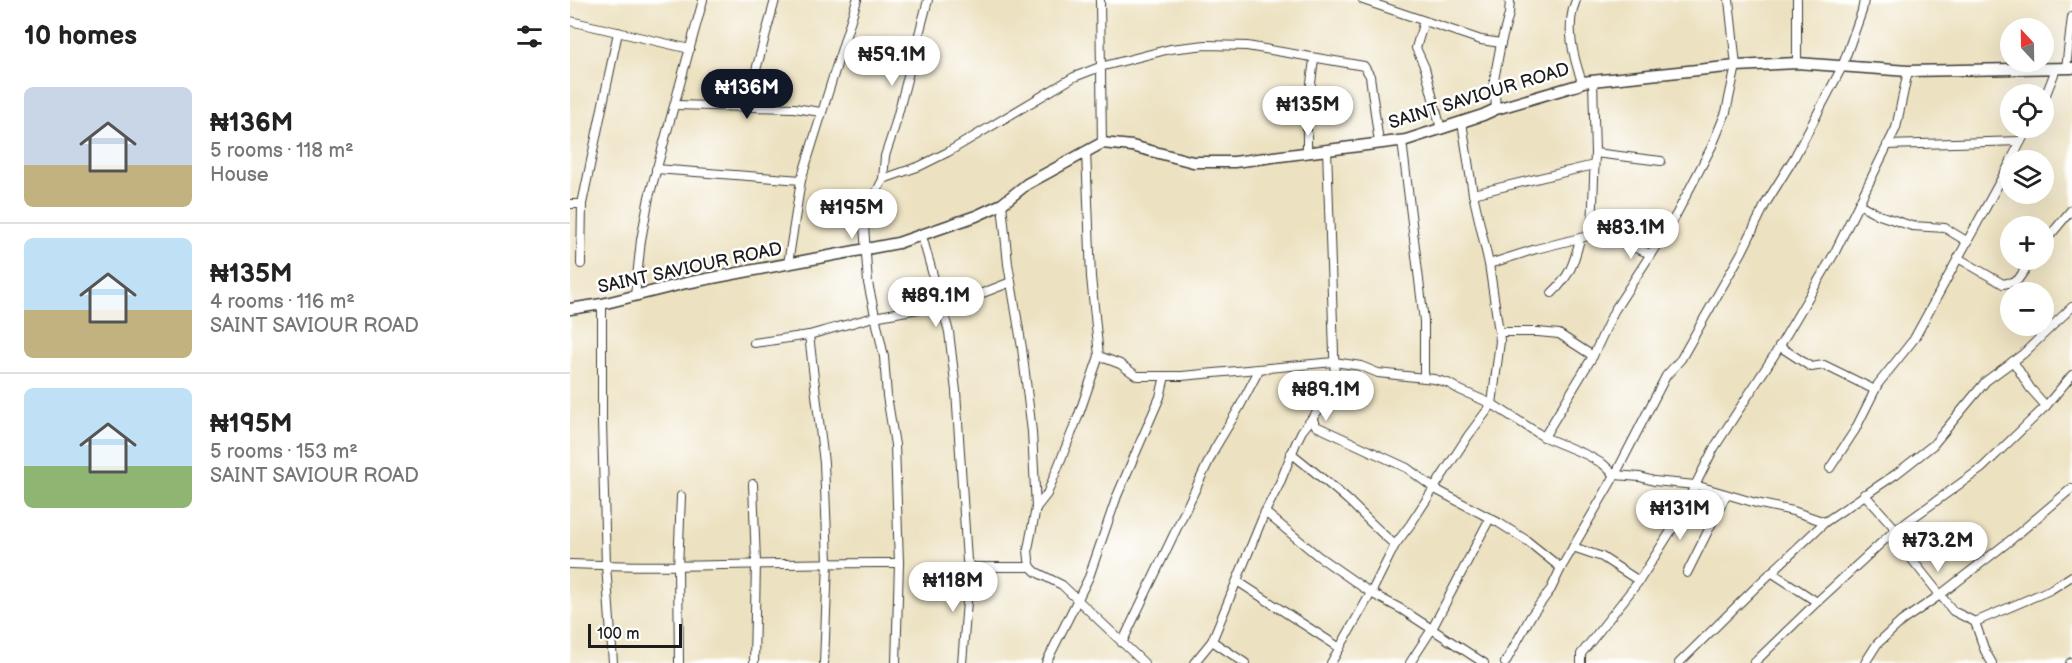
<!DOCTYPE html>
<meta charset="utf-8">
<style>
body{margin:0;font-family:"Balsamiq Sans",sans-serif;background:#f2f2f2;color:#222;height:100vh;display:flex;flex-direction:column;font-size:22px;white-space:nowrap}
*{box-sizing:border-box;margin:0}
p{font-size:20px;color:#767676}
.icon{flex:none;width:33px;height:33px;fill:none;stroke:currentColor;stroke-width:2;stroke-linecap:round;stroke-linejoin:round}
.map{position:relative;flex:1;overflow:hidden}
.details{display:flex;flex-direction:column;background:#fff;width:570px}
.details>*{flex:none}
.needle{width:39px;rotate:338deg}
.fabs{position:absolute;left:1430px;top:18px;display:grid;gap:12px}
.fabs a{display:grid;place-items:center;width:54px;height:54px;border-radius:50%;background:#fff;box-shadow:0 6px 24px #0002;font-size:30px}
.scale{position:absolute;left:18px;bottom:15px;width:94px;box-sizing:border-box;padding-left:6px;border:3px solid #1c1c1c;border-top:0;font-size:16px;line-height:21px;white-space:nowrap;color:#1c1c1c;-webkit-text-stroke:4px #fff;paint-order:stroke}
.price{position:absolute;translate:-50% -51px;padding:0 14px;border-radius:21px;background:#fff;color:#222;font-size:20px;line-height:39px;filter:drop-shadow(0 2px 3px #0008)}
.price::after{content:'';position:absolute;left:50%;top:36px;width:18px;height:14px;margin-left:-9px;background:inherit;clip-path:polygon(0 0,100% 0,50% 100%)}
.price.active{background:#111827;color:#fff}
ul{padding:0;list-style:none}
li{display:flex;align-items:center;gap:18px;height:150px;padding:0 24px}
li+li{border-top:2px solid #e0e0e0}
li span{display:grid;place-items:center;flex:none;width:168px;height:120px;border-radius:9px;color:#555}
li>.icon{margin-inline-start:auto}
span .icon{width:72px;height:72px;fill:#fffc;stroke-width:1}
li b{font-size:26px}
h2{display:flex;justify-content:space-between;align-items:center;height:72px;padding:0 24px;font-size:26px}
main{display:flex;flex:1;min-height:0}
.map>svg:first-child{display:block}
.lines{fill:none;stroke-linecap:round;stroke-linejoin:round}
.street-casing{stroke:#3b3a35;stroke-width:10}
.secondary-casing{stroke:#3b3a35;stroke-width:13}
.street{stroke:#fff;stroke-width:8}
.secondary{stroke:#fff;stroke-width:10}
.labels{text-anchor:middle;dominant-baseline:central;stroke-width:5;stroke-linejoin:round;paint-order:stroke}
.street-label{font-size:18px;fill:#1c1c1c;stroke:#fff}
</style>
<main>
<section class="details">
<h2>10 homes<svg class="icon" aria-label="filters" viewBox="0 0 24 24"><path d="M4 7h16M4 17h16"/><circle cx="9" cy="7" r="2"/><circle cx="15" cy="17" r="2"/></svg></h2>
<ul>
<li><span style="background:linear-gradient(#c9d6e8 65%,#c2b280 0)"><svg class="icon" aria-label="home" viewBox="0 0 24 24"><path d="M3 11l9-7 9 7M6 9v11h12V9"/></svg></span><div><b>₦136M</b><p>5 rooms · 118 m²</p><p>House</p></div></li>
<li><span style="background:linear-gradient(#bfe0f5 60%,#c2b280 0)"><svg class="icon" aria-label="home" viewBox="0 0 24 24"><path d="M3 11l9-7 9 7M6 9v11h12V9"/></svg></span><div><b>₦135M</b><p>4 rooms · 116 m²</p><p>SAINT SAVIOUR ROAD</p></div></li>
<li><span style="background:linear-gradient(#bfe0f5 65%,#8fb573 0)"><svg class="icon" aria-label="home" viewBox="0 0 24 24"><path d="M3 11l9-7 9 7M6 9v11h12V9"/></svg></span><div><b>₦195M</b><p>5 rooms · 153 m²</p><p>SAINT SAVIOUR ROAD</p></div></li>
</ul>
</section>
<div class="map">
<svg width="1502" height="663" viewBox="0 0 1502 663">
<rect width="100%" height="100%" fill="#fff"/>
<filter id="ink" filterUnits="userSpaceOnUse"><feTurbulence type="fractalNoise" baseFrequency=".0167" numOctaves="2"/><feDisplacementMap in="SourceGraphic" scale="12" xChannelSelector="R" yChannelSelector="G"/><feConvolveMatrix kernelMatrix="1 2 1 2 8 2 1 2 1" color-interpolation-filters="sRGB"/></filter>
<filter id="wash" filterUnits="userSpaceOnUse"><feTurbulence type="fractalNoise" baseFrequency=".008" numOctaves="4" result="noise"/><feDisplacementMap in="SourceGraphic" scale="24" xChannelSelector="R" yChannelSelector="G"/><feGaussianBlur stdDeviation="1.35" result="paint"/><feColorMatrix in="noise" values="0 0 0 0 0 0 0 0 0 0 0 0 0 0 0 0 0 1.4 0 .05"/><feComposite in="paint" operator="in"/></filter>
<g filter="url(#wash)">
<rect width="100%" height="100%" fill="#ece1c0"/>
</g>
<g filter="url(#ink)">
<g class="lines">
<g class="street-casing">
<g id="street">
<path d="M 530,0 L 532,143"/>
<path d="M 793,0 L 911,40 L 931,43 L 924,80 L 926,109"/>
<path d="M 1006,0 C 995,26 1003,56 1012,82"/>
<path d="M 0,21 L 120,49"/>
<path d="M 854,21 L 846,48 L 855,68 L 871,129"/>
<path d="M 931,43 L 939,14 L 940,0"/>
<path d="M 1227,63 L 1227,0"/>
<path d="M 1496,68 L 1502,17"/>
<path d="M 1473,102 L 1486,69"/>
<path d="M 105,105 L 224,108 L 251,112"/>
<path d="M 176,107 L 205,0"/>
<path d="M 832,141 L 854,321 L 854,377"/>
<path d="M 1317,145 L 1451,141"/>
<path d="M 737,152 L 737,116 L 744,59"/>
<path d="M 1025,153 L 1091,161"/>
<path d="M 1441,160 L 1458,128"/>
<path d="M 86,169 L 231,180"/>
<path d="M 313,179 L 315,156 L 324,129 L 358,0"/>
<path d="M 903,194 L 1024,165"/>
<path d="M 0,204 L 12,204"/>
<path d="M 432,204 L 438,264 L 452,348 L 462,432 L 466,508 L 458,549 L 459,560 L 461,567 L 466,572 L 492,585 L 574,663"/>
<path d="M 1289,204 L 1309,215 L 1342,226 L 1375,228 L 1398,242"/>
<path d="M 352,236 L 379,332 L 386,391 L 397,561 L 400,565 L 392,663"/>
<path d="M 1050,242 L 1081,254"/>
<path d="M 1473,244 L 1502,209"/>
<path d="M 1388,258 L 1433,284 L 1447,281 L 1462,260"/>
<path d="M 11,264 L 12,204 L 48,32"/>
<path d="M 218,264 L 231,180 L 287,0"/>
<path d="M 919,264 L 966,249 L 1018,236 L 1022,229 L 1025,153 L 1023,81"/>
<path d="M 982,293 C 1000,276 1004,263 1010,239"/>
<path d="M 65,296 L 71,240 L 79,197 L 133,0"/>
<path d="M 32,304 L 32,423 L 36,565 L 43,663"/>
<path d="M 929,332 L 968,332 L 989,334 L 1023,356"/>
<path d="M 239,335 L 254,463 L 258,562 L 254,663"/>
<path d="M 184,343 L 239,335 L 304,317 L 392,301 L 441,282"/>
<path d="M 1209,346 L 1241,367 L 1254,365 L 1305,390"/>
<path d="M 529,356 L 550,364 L 567,376 L 612,376 L 764,362 L 791,366 L 808,373 L 864,379 L 878,383 L 890,390 L 922,404 L 974,437 L 1017,455 L 1033,464 L 1045,475 L 1070,477 L 1084,481 L 1125,485 L 1186,503 L 1223,511 L 1255,522"/>
<path d="M 1443,361 L 1460,388 L 1476,406"/>
<path d="M 742,418 L 746,426 L 837,468 L 865,489 L 929,523 L 956,540 L 991,568"/>
<path d="M 974,437 L 1023,356 L 1044,311 L 1106,215 L 1142,146 L 1156,112 L 1166,66 L 1159,0"/>
<path d="M 721,453 C 741,469 761,485 780,502 C 795,517 809,531 825,545"/>
<path d="M 1260,468 L 1285,430 L 1308,384 L 1344,339 L 1440,163"/>
<path d="M 183,484 L 186,563 L 184,663"/>
<path d="M 1294,494 L 1323,526 L 1323,532 L 1328,542 L 1383,611 L 1405,622 L 1415,651 L 1422,663"/>
<path d="M 466,508 L 477,494 L 508,417 L 529,356 L 521,277 L 516,151"/>
<path d="M 695,512 L 748,556 L 801,593 L 831,609 L 914,663"/>
<path d="M 1003,547 L 1032,557 L 1069,581"/>
<path d="M 329,563 L 325,445 L 317,396 L 314,357 L 298,283 L 294,225 L 300,205 L 313,179 L 350,166 L 378,152 L 504,77 L 530,67 L 600,49 L 636,45 L 677,46 L 794,66 L 800,76 L 809,143"/>
<path d="M 0,564 C 110,569 219,562 329,563 L 326,663"/>
<path d="M 400,565 L 403,567 L 461,567"/>
<path d="M 1201,572 L 1247,602"/>
<path d="M 1117,573 L 1156,495"/>
<path d="M 667,581 L 770,648"/>
<path d="M 1405,622 L 1480,590 L 1502,576"/>
<path d="M 642,641 L 675,663"/>
<path d="M 552,643 L 645,448 L 669,408 L 689,370"/>
<path d="M 109,663 L 108,567 L 111,496"/>
<path d="M 476,663 L 519,577 L 547,496 L 590,397 L 595,376"/>
<path d="M 624,663 L 642,641 L 695,512 L 709,485 L 726,443 L 732,431 L 756,401 L 765,382 L 757,149"/>
<path d="M 761,663 L 801,593 L 825,545 L 840,525 L 898,436 L 922,404 L 930,341 L 929,332 L 919,264 L 903,194 L 892,122"/>
<path d="M 840,663 L 862,629 L 920,518"/>
<path d="M 935,663 L 961,616 L 981,589 L 991,568 L 1045,475 L 1096,376 L 1111,359 L 1172,252 L 1196,203 L 1224,158 L 1272,67 L 1292,11 L 1294,0"/>
<path d="M 1011,663 L 1011,654 L 1069,581 L 1078,567 L 1106,523 L 1144,448 L 1205,354 L 1264,254 L 1326,128 L 1338,71"/>
<path d="M 1109,663 L 1187,586 L 1255,522 L 1326,474 L 1363,445 L 1416,381 L 1453,354 L 1502,307"/>
<path d="M 1184,663 L 1247,602 L 1323,532 L 1412,468 L 1476,406 L 1502,375"/>
<path d="M 1295,663 L 1307,644 L 1332,621 L 1370,595 L 1442,539 L 1502,488"/>
<path d="M 1500,663 L 1502,662"/>
</g>
</g>
<g class="secondary-casing">
<path id="secondary" d="M 0,309 L 32,304 L 116,283 L 328,243 L 406,216 L 432,204 L 457,184 L 532,143 L 562,146 L 623,162 L 664,162 L 836,140 L 913,115 L 926,109 L 1008,85 L 1012,82 L 1166,66 L 1227,63 L 1338,71 L 1502,68"/>
</g>
<use href="#street" class="street"/>
<use href="#secondary" class="secondary"/>
</g>
</g>
<g class="labels">
<g class="street-label">
<text transform="translate(909 96) rotate(-17)">SAINT SAVIOUR ROAD</text>
<text transform="translate(120 268) rotate(-12)">SAINT SAVIOUR ROAD</text>
</g>
</g>
</svg>
<div class="fabs">
<a><svg class="needle" viewBox="-14 -14 28 28"><path d="M0-13l5 13h-10z" fill="#e53935"/><path d="M0 13l5-13h-10z" fill="#767676"/></svg></a>
<a><svg class="icon" aria-label="locate" viewBox="0 0 24 24"><circle cx="12" cy="12" r="6"/><path d="M12 2v4M12 18v4M2 12h4M18 12h4"/></svg></a>
<a><svg class="icon" aria-label="layers" viewBox="0 0 24 24"><path d="M12 4l9 5-9 5-9-5zM3 14l9 5 9-5"/></svg></a>
<a>+</a>
<a>−</a>
</div>
<div class="scale">100 m</div>
<b class="price" style="left:322px;top:87px">₦59.1M</b>
<b class="price active" style="left:177px;top:120px">₦136M</b>
<b class="price" style="left:738px;top:137px">₦135M</b>
<b class="price" style="left:282px;top:240px">₦195M</b>
<b class="price" style="left:1061px;top:260px">₦83.1M</b>
<b class="price" style="left:366px;top:328px">₦89.1M</b>
<b class="price" style="left:756px;top:422px">₦89.1M</b>
<b class="price" style="left:1110px;top:541px">₦131M</b>
<b class="price" style="left:1368px;top:573px">₦73.2M</b>
<b class="price" style="left:383px;top:613px">₦118M</b>
</div>
</main>
